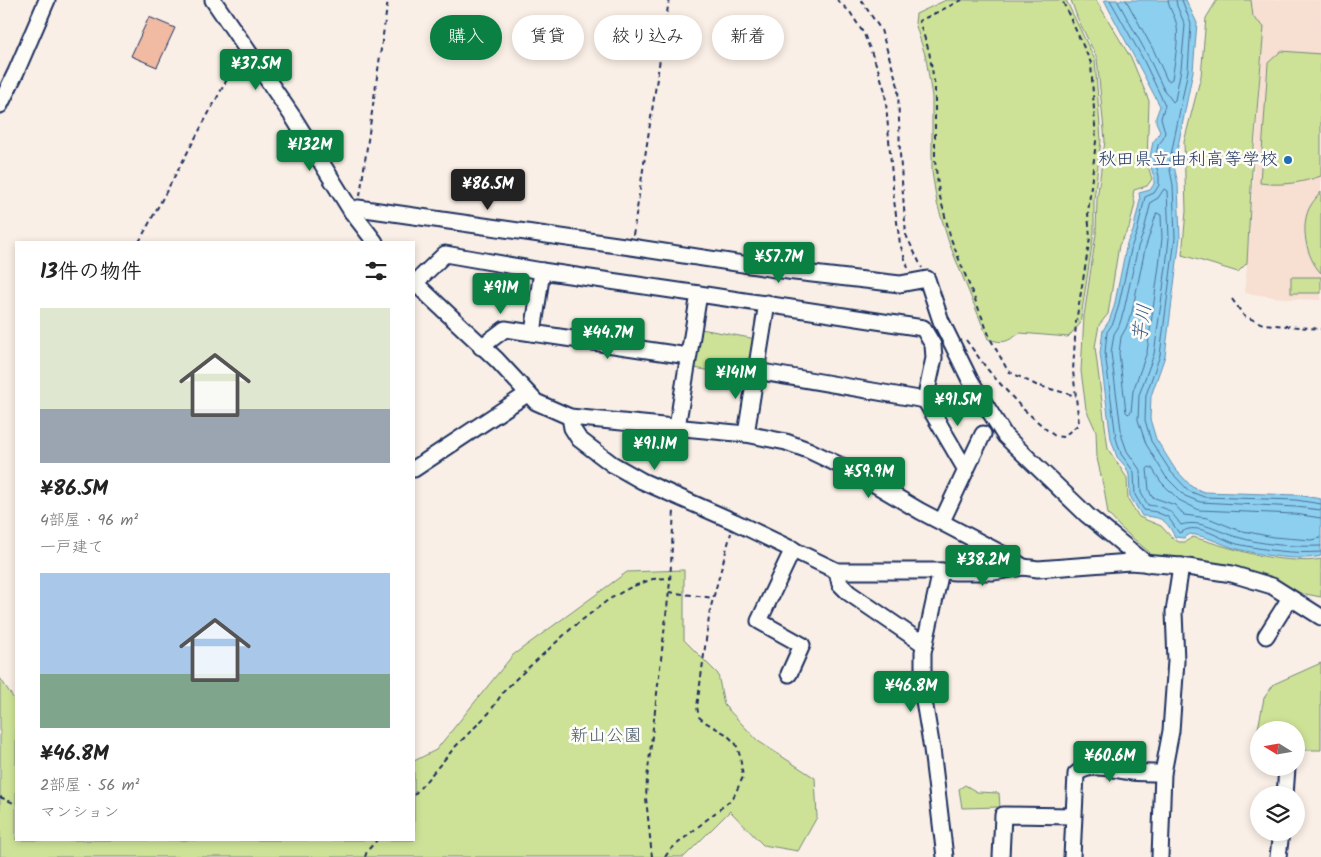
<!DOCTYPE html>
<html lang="ja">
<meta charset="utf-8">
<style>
body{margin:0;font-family:Kalam,"Klee One",sans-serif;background:#f6f6f6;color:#222;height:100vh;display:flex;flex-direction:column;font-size:19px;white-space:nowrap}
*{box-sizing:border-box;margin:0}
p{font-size:16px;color:#767676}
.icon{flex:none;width:28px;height:28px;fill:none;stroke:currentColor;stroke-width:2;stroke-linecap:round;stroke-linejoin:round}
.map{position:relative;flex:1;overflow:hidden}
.panel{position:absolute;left:15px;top:241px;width:400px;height:600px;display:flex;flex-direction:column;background:#fff;border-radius:0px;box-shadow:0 2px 8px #0003}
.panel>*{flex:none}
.banner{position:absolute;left:430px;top:15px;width:475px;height:45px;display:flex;gap:10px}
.needle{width:32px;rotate:281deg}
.buttons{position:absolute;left:1250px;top:721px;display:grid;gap:10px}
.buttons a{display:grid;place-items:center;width:55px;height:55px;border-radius:50%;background:#fff;box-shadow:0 2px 8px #0003;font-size:25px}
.price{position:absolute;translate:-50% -42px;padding:0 11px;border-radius:5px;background:#0b8043;color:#fff;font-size:16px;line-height:32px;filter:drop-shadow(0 1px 2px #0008)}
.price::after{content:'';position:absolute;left:50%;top:30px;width:15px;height:11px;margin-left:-8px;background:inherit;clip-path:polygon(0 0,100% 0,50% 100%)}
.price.selected{background:#222;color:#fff}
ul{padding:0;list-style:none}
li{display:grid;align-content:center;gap:10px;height:265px;padding:0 25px}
li span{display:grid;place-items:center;height:155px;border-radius:0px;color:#555}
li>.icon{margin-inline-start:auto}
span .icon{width:90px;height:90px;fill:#fffc;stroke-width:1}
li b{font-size:21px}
h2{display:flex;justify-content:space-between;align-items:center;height:60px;padding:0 25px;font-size:21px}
.tag{padding:0 18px;border-radius:22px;background:#fff;box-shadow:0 2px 8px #0003;font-size:18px;line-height:45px}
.tag.selected{background:#0b8043;color:#fff}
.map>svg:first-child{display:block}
.built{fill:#f7dfd2}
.green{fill:#cee297;stroke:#74887a}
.water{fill:#8dcfee;stroke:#5f8fb4}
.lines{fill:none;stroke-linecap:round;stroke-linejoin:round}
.shore{stroke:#496f98;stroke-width:1}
.building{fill:#f0bba2;stroke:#1b2f5e}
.minor-casing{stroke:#1b2f5e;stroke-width:19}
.path{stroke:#1b2f5e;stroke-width:2;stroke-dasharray:5 4;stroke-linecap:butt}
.minor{stroke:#fdfcf7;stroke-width:15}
.poi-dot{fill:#1f6fb2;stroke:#fdfcf7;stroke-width:2}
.labels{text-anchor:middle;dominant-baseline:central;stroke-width:5;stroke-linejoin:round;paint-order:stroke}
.poi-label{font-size:18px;fill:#1b2f5e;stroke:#fdfcf7;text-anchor:end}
.park-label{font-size:18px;fill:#485c6c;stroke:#fdfcf7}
.water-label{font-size:19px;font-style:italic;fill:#385782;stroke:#fdfcf7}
</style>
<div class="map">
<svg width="1321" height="857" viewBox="0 0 1321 857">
<rect width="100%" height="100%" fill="#faefe6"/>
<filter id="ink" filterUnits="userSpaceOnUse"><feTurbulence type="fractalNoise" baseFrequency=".02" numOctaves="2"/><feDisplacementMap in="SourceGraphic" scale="10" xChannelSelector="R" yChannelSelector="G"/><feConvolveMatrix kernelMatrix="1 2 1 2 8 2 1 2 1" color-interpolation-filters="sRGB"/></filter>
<g filter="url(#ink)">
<path class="built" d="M 1251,0 L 1321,0 L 1321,300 L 1290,299 L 1245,293 L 1264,27 L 1253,17 Z"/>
<g class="green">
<path d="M 946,0 L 1066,0 L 1095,60 L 1101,140 L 1094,200 L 1094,232 L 1080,324 L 1068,337 L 1020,333 C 1006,342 1005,344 988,339 L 949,243 L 937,203 L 932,172 L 932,97 L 926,58 L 915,23 L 916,14 Z"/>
<path d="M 1071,0 L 1096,0 L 1132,60 L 1149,101 L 1147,162 L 1152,179 L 1147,186 L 1134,190 L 1133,195 L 1135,203 L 1129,228 L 1119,245 L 1108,314 L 1099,325 L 1095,347 L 1108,449 L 1127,478 L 1128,499 L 1139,517 L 1161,526 L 1173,539 L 1179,542 L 1185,542 L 1193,537 C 1228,547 1257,558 1294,560 C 1304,561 1312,561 1321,559 L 1321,597 L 1300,593 L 1277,580 L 1254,573 L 1214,564 L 1157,559 L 1121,528 L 1108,514 L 1105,494 L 1097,458 L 1096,431 L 1086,409 L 1081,371 L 1084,316 L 1096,234 L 1097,199 L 1105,141 L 1097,58 L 1077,17 Z"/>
<path d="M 1217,0 L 1251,0 L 1253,17 L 1264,27 L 1252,170 L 1247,263 L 1238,272 L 1182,255 L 1186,211 L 1184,142 L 1201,76 L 1206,18 Z"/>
<path d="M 1281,51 L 1321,54 L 1321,176 C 1301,183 1282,186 1260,183 L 1268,63 Z"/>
<path d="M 1321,192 L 1321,273 C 1306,258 1299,224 1311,205 C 1314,200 1318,196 1321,192 Z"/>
<rect x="1291" y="277" width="30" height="16"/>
<path d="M 701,329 L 756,339 L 749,377 L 694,368 Z"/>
<path d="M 684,570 L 684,640 L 718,674 L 724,705 L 758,741 L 815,778 L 817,817 L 798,851 L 763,845 L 730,811 L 684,857 L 0,857 L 0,678 L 16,702 L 16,840 L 414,840 L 414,761 L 436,750 L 513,655 L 627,572 Z"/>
<path d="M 1321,663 L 1321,750 L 1296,750 L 1296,730 L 1259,730 L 1259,742 L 1256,739 L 1264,698 L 1274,684 Z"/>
<path d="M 965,785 L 977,792 L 999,793 L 1000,807 L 962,808 L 959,789 Z"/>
</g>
<path class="water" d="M 1104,0 L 1186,0 L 1197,23 L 1193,71 L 1174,166 L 1178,184 L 1180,238 L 1165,356 L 1151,396 L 1150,419 L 1156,439 L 1175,469 L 1192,487 L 1204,492 L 1297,495 L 1321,499 L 1321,556 C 1301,562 1252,554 1231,547 C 1217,542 1205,536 1190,534 L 1184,538 L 1175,537 C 1166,519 1161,517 1142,516 L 1130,496 L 1129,475 L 1126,467 L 1117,457 L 1111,439 L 1100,353 L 1103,330 L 1109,321 L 1114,307 L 1127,243 L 1133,231 L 1140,200 L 1139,193 L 1150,190 L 1154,184 L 1154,177 L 1149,161 L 1153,142 L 1158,136 L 1160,131 L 1156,122 L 1156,117 L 1160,106 Z"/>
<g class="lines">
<g class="shore">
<path d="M 1110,0 L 1142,57 L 1165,105 L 1161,118 L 1165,132 L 1163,139 L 1158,145 L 1155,161 L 1159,176 L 1159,185 L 1154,193 L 1145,197 L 1137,232 L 1132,245 L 1118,308 L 1113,323 L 1107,332 L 1105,353 L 1116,438 L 1121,454 L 1134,472 L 1135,495 L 1144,510 L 1156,512 L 1168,517 L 1179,533 C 1183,532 1186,529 1189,529 C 1203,526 1223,540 1237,544 C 1265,550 1293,554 1321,552"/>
<path d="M 1117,0 L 1147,54 L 1164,90 L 1173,102 L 1175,100 L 1181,69 L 1185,25 L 1177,6 L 1176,0"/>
<path d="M 1126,0 L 1154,51 L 1167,80 L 1169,81 L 1172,79 C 1174,66 1179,39 1177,27 C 1176,17 1169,10 1168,0"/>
<path d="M 1182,0 L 1191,24 L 1188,70 L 1169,165 L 1173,185 L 1175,238 L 1160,355 L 1146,395 L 1145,420 L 1151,441 L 1171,472 L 1189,491 L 1204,497 L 1296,500 L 1321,504"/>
<path d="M 1157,213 L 1161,215 L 1162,238 L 1159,266 L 1147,352 L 1133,391 L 1131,412 L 1128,414 L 1126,412 L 1119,353 L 1121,337 L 1126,328 L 1132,312 L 1145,249 Z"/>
<path d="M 1321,510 L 1296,507 L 1200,502 L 1185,496 L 1166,477 L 1146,444 L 1138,420 L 1139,395 L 1154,354 L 1166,267 L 1169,238 L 1167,191 L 1164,189 L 1158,198 L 1151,202 L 1143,234 L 1138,247 L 1124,310 L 1119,326 L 1114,334 L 1111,353 L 1122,437 L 1127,451 L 1140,470 L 1141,493 L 1148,505 C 1169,508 1169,509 1181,525 C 1201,519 1218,532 1237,537 C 1264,545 1293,547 1321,546"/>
<path d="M 1321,518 L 1295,514 L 1199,510 L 1179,500 L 1161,482 L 1152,468 L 1149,467 L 1147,469 L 1149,490 L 1152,497 L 1175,505 L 1184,515 L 1208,518 L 1238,530 L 1273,537 L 1311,540 L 1321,538"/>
</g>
</g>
<path class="building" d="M 149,17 L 175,28 L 157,67 L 131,56 Z"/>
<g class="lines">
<g class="minor-casing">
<g id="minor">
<path d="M 213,0 L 293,117 L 352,212 L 375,242"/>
<path d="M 0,105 L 16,72 L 47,0"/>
<path d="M 352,212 L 358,208 L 631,247 L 795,272 L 900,284 L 927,279 L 941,321 L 970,380 L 1005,436 L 1087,515 L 1147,564"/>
<path d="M 414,282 L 497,360 L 536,402 L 570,417 L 746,434 L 786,442 L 808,450 L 854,472 L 920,511 L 1008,557 L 1023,567"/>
<path d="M 415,283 L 445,254 L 542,271 L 699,294"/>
<path d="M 533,333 L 542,271"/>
<path d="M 481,347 L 505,329 L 688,356"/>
<path d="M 756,371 L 925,400"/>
<path d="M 570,417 L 572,428 L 579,439 L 612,464 L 642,481 L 735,522 L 837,571 L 941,571 L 955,572 L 994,572 L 1023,567 L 1038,569 L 1130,562 L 1181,566 L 1232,574 L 1272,586 L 1321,617"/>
<path d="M 677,427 L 699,294 L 923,328 L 933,345 L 934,358 L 925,400 L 966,470"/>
<path d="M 746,434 L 767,303"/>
<path d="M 414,469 L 527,394"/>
<path d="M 942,521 L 983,434"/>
<path d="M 837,571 L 840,584 L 849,593 L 925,645"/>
<path d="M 941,571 L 923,652 L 923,695 L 932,749 L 945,857"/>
<path d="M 1266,636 L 1290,598"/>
<path d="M 789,674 L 802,645 L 759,621 L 793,549"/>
<path d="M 1285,795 L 1287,768"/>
<path d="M 1001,857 L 1003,815 L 1073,816"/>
<path d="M 1072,857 L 1076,774 C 1092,761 1112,770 1131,772 C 1141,773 1152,773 1163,773"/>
<path d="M 1160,857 L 1163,773 L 1171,731 L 1176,661 L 1174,612 L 1181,566"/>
<path d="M 1278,857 L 1281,832"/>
</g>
</g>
<g class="path">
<path d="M 837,0 L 850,12 L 864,34 L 878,69 L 885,91 L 894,200 L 900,244 L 908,268"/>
<path d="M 861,0 L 881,30 L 898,86 L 900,154 L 906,235 L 922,268"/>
<path d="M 962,0 L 919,21 L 929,51 L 935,87 L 935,161 L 939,193 L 951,239 L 991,340 L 1008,371 L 1036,385 L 1076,396"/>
<path d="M 360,196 L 388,0"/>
<path d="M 633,235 L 669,0"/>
<path d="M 139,242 L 238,59"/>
<path d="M 1232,299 L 1244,316 L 1263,324 L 1321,329"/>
<path d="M 966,340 L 988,370 L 1021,407 L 1047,430 L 1055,436 L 1063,437 L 1079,424 L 1073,371 L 1076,322 L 1090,238 L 1088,213 L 1096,141 L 1091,63 L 1062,0"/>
<path d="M 669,592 L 713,598"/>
<path d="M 414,795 L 456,746 L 489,713 L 504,691 L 516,679 L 573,627 L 608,600 L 631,587 L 653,579 L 670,578"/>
<path d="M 0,797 L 16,804"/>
<path d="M 365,857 L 367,851 L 377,840"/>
<path d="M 652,857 L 646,798 L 647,779 L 670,582 L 674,510"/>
<path d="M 665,857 L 670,850 L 733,798 L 743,777 L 740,756 L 736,744 L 726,734 L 705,722 L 699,717 L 697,707 L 710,610 L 731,533"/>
</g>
<use href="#minor" class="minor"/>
</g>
</g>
<circle class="poi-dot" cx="1288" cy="160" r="5"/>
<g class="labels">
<g class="poi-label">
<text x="1278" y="160">秋田県立由利高等学校</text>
</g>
<g class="park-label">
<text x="606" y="736">新山公園</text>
</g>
<g class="water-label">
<text transform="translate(1143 323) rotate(-82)">芋川</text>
</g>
</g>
</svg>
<div class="buttons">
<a><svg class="needle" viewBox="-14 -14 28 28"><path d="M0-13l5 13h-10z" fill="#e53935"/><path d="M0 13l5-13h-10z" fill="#767676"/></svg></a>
<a><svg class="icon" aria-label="layers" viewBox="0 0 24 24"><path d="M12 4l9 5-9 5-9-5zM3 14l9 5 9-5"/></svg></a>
</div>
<b class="price" style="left:256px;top:91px">¥37.5M</b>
<b class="price" style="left:310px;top:172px">¥132M</b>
<b class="price selected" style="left:488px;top:211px">¥86.5M</b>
<b class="price" style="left:779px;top:284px">¥57.7M</b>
<b class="price" style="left:501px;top:315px">¥91M</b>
<b class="price" style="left:608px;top:360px">¥44.7M</b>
<b class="price" style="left:736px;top:400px">¥141M</b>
<b class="price" style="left:958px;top:427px">¥91.5M</b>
<b class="price" style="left:655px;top:471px">¥91.1M</b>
<b class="price" style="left:869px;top:499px">¥59.9M</b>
<b class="price" style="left:983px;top:587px">¥38.2M</b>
<b class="price" style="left:911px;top:713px">¥46.8M</b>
<b class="price" style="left:1110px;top:783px">¥60.6M</b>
<div class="banner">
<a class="tag selected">購入</a>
<a class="tag">賃貸</a>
<a class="tag">絞り込み</a>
<a class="tag">新着</a>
</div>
<section class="panel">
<h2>13件の物件<svg class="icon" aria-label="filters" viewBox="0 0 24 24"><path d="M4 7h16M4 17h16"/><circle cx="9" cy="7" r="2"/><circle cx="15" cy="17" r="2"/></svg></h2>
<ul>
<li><span style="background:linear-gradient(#dfe7d0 65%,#9aa5b1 0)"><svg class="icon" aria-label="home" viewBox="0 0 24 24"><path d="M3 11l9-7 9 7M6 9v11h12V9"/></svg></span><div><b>¥86.5M</b><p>4部屋 · 96 m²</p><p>一戸建て</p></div></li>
<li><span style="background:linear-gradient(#a9c7e8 65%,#7fa58c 0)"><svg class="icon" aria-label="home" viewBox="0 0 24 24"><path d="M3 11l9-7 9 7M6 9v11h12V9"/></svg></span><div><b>¥46.8M</b><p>2部屋 · 56 m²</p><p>マンション</p></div></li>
</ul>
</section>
</div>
